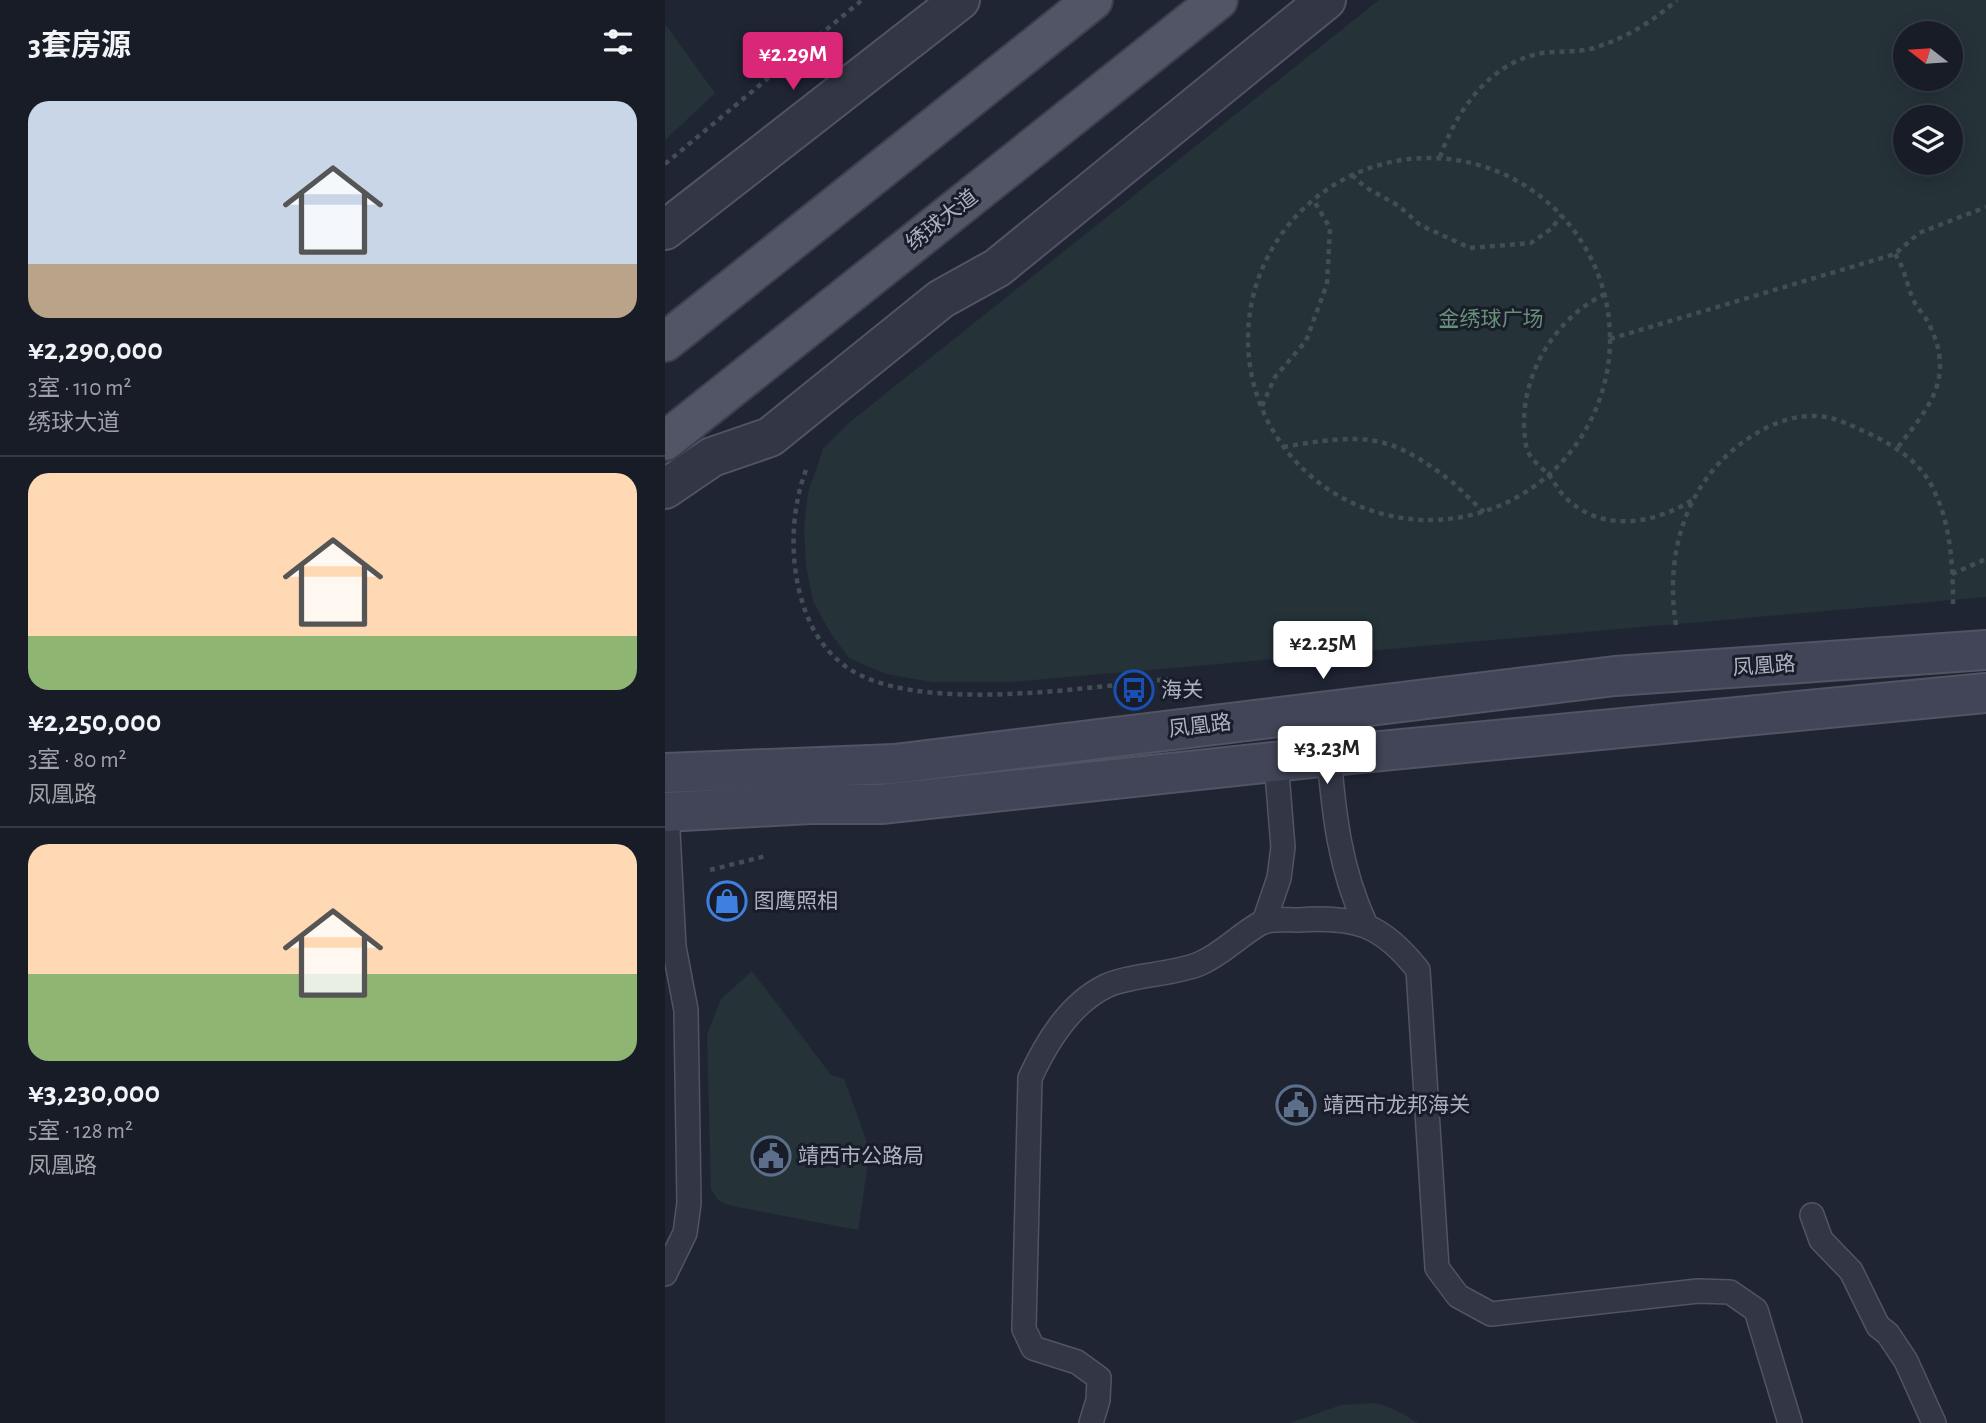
<!DOCTYPE html>
<html lang="zh">
<meta charset="utf-8">
<style>
body{margin:0;font-family:"Alegreya Sans","Noto Sans SC",sans-serif;background:#21252f;color:#f1f3f6;height:100vh;display:flex;flex-direction:column;font-size:26px;white-space:nowrap}
*{box-sizing:border-box;margin:0}
p{font-size:23px;color:#9fa1a7}
.icon{flex:none;width:38px;height:38px;fill:none;stroke:currentColor;stroke-width:2;stroke-linecap:round;stroke-linejoin:round}
.map{position:relative;flex:1;overflow:hidden}
.drawer{display:flex;flex-direction:column;background:#181c27;width:665px}
.drawer>*{flex:none}
.needle{width:46px;rotate:287deg}
.fabs{position:absolute;left:1228px;top:21px;display:grid;gap:14px}
.fabs a{display:grid;place-items:center;width:70px;height:70px;border-radius:50%;background:#181c27;box-shadow:0 4px 18px #0003,0 0 0 2px #363a44;font-size:35px}
.price{position:absolute;translate:-50% -60px;padding:0 16px;border-radius:7px;background:#fff;color:#222;font-size:23px;line-height:46px;filter:drop-shadow(0 2px 4px #0008)}
.price::after{content:'';position:absolute;left:50%;top:42px;width:21px;height:16px;margin-left:-10px;background:inherit;clip-path:polygon(0 0,100% 0,50% 100%)}
.price.on{background:#db2777;color:#fff}
ul{padding:0;list-style:none}
li{display:grid;align-content:center;gap:14px;height:371px;padding:0 28px}
li+li{border-top:2px solid #363a44}
li span{display:grid;place-items:center;height:217px;border-radius:21px;color:#555}
li>.icon{margin-inline-start:auto}
span .icon{width:126px;height:126px;fill:#fffc;stroke-width:1}
li b{font-size:30px}
h2{display:flex;justify-content:space-between;align-items:center;height:84px;padding:0 28px;font-size:30px}
main{display:flex;flex:1;min-height:0}
.map>svg:first-child{display:block}
.green{fill:#253338;fill-rule:evenodd}
.lines{fill:none;stroke-linecap:round;stroke-linejoin:round}
.service-casing{stroke:#505463;stroke-width:26}
.minor-casing{stroke:#505463;stroke-width:42}
.secondary-casing{stroke:#505463;stroke-width:42}
.primary-casing{stroke:#3c404e;stroke-width:42}
.path{stroke:#414e54;stroke-width:4.5;stroke-dasharray:5 5;stroke-linecap:butt}
.service{stroke:#333745;stroke-width:23}
.minor{stroke:#333745;stroke-width:38}
.secondary{stroke:#414557;stroke-width:38}
.primary{stroke:#515565;stroke-width:38}
.labels{text-anchor:middle;dominant-baseline:central;stroke-width:6;stroke-linejoin:round;paint-order:stroke}
.street-label{font-size:21px;fill:#adb1c2;stroke:#191c29}
.park-label{font-size:21px;fill:#669077;stroke:#191c29}
.poi-label{font-size:21px;fill:#adb1c2;stroke:#191c29;text-anchor:start}
</style>
<main>
<section class="drawer">
<h2>3套房源<svg class="icon" aria-label="filters" viewBox="0 0 24 24"><path d="M4 7h16M4 17h16"/><circle cx="9" cy="7" r="2"/><circle cx="15" cy="17" r="2"/></svg></h2>
<ul>
<li><span style="background:linear-gradient(#c9d6e8 75%,#b9a48a 0)"><svg class="icon" aria-label="home" viewBox="0 0 24 24"><path d="M3 11l9-7 9 7M6 9v11h12V9"/></svg></span><div><b>¥2,290,000</b><p>3室 · 110 m²</p><p>绣球大道</p></div></li>
<li><span style="background:linear-gradient(#ffd9b3 75%,#8fb573 0)"><svg class="icon" aria-label="home" viewBox="0 0 24 24"><path d="M3 11l9-7 9 7M6 9v11h12V9"/></svg></span><div><b>¥2,250,000</b><p>3室 · 80 m²</p><p>凤凰路</p></div></li>
<li><span style="background:linear-gradient(#ffd9b3 60%,#8fb573 0)"><svg class="icon" aria-label="home" viewBox="0 0 24 24"><path d="M3 11l9-7 9 7M6 9v11h12V9"/></svg></span><div><b>¥3,230,000</b><p>5室 · 128 m²</p><p>凤凰路</p></div></li>
</ul>
</section>
<div class="map">
<svg width="1321" height="1423" viewBox="0 0 1321 1423">
<rect width="100%" height="100%" fill="#202534"/>
<g class="green">
<path d="M 714,0 L 1321,0 L 1321,597 L 346,682 L 268,682 L 221,674 L 184,658 L 165,632 L 148,601 L 141,565 L 139,529 L 143,493 L 158,449 L 185,422 ZM 1241,33 L 1286,33 L 1286,79 L 1241,79 ZM 1241,117 L 1286,117 L 1286,163 L 1241,163 Z"/>
<path d="M 0,24 L 50,93 L 0,140 Z"/>
<path d="M 87,971 L 166,1075 L 179,1079 L 205,1150 L 193,1230 L 67,1206 L 53,1200 L 46,1189 L 42,1035 L 56,999 Z"/>
<path d="M 711,1403 L 731,1410 L 753,1423 L 625,1423 L 676,1405 Z"/>
</g>
<g class="lines">
<g class="service-casing">
<g id="service">
<path d="M 664,756 C 669,815 675,869 700,923"/>
<path d="M 599,922 L 614,878 L 618,847 L 611,761"/>
<path d="M 1147,1215 L 1156,1240 L 1186,1271 L 1213,1326 L 1223,1334 L 1241,1361 L 1269,1423"/>
<path d="M 0,1274 L 20,1233 L 24,1203 L 21,1010 L 9,947 L 2,812"/>
<path d="M 426,1423 L 433,1400 L 434,1378 L 412,1362 L 368,1348 L 359,1329 L 365,1078 C 381,1043 404,1004 441,986 C 464,975 506,975 534,964 C 558,954 574,935 596,923 C 606,918 622,920 633,920 C 690,916 717,924 753,970 L 772,1268 L 793,1296 L 826,1314 L 1033,1291 L 1065,1292 L 1091,1310 L 1125,1423"/>
</g>
</g>
<g class="minor-casing">
<g id="minor">
<path d="M 0,230 L 295,0"/>
<path d="M 0,489 L 47,457 L 105,437 L 276,299 L 332,268 L 661,0"/>
</g>
</g>
<g class="secondary-casing">
<g id="secondary">
<path d="M 0,773 L 229,764 L 950,676 L 1321,650"/>
<path d="M 0,812 L 145,804 L 216,804 L 664,756 L 1321,693"/>
</g>
</g>
<g class="primary-casing">
<g id="primary">
<path d="M 0,342 L 428,0"/>
<path d="M 0,441 L 553,0"/>
</g>
</g>
<g class="path">
<path d="M 775,157 C 790,115 819,70 865,56 C 886,49 908,54 929,48 C 961,38 987,22 1012,0"/>
<circle cx="764" cy="339" r="181"/>
<path d="M 0,164 L 197,0"/>
<path d="M 687,175 L 700,187 L 734,206 L 755,225 L 805,248 L 866,243 L 886,229 L 897,215"/>
<path d="M 1230,254 C 1240,269 1241,283 1248,299 C 1252,309 1261,316 1265,326 C 1290,379 1264,407 1233,447"/>
<path d="M 940,294 C 886,320 850,384 861,445 C 863,458 875,466 883,474 C 889,481 893,490 899,496 C 935,533 988,525 1027,500"/>
<path d="M 945,339 L 1230,254 L 1254,233 L 1321,207"/>
<path d="M 597,406 L 610,377 L 641,341 L 662,284 L 665,228 L 648,199"/>
<path d="M 618,447 C 697,434 722,431 787,482 C 798,491 808,503 819,512"/>
<path d="M 141,470 C 127,507 125,552 134,590 C 142,622 154,646 180,666 C 248,716 423,687 505,679"/>
<path d="M 1287,574 L 1321,559"/>
<path d="M 1011,625 C 999,552 1022,477 1087,436 C 1107,423 1129,415 1152,416 C 1172,417 1189,427 1207,435 C 1235,449 1259,465 1271,495 C 1286,527 1288,569 1288,604"/>
<path d="M 45,870 L 101,856"/>
</g>
<use href="#service" class="service"/>
<use href="#minor" class="minor"/>
<use href="#secondary" class="secondary"/>
<use href="#primary" class="primary"/>
</g>
<defs>
<g id="bus-ring" transform="scale(2.0125)"><circle r="9.5" fill="#191c29" stroke="#1a4fb4" stroke-width="1.5"/><path d="M-5-6H5V4H4V6H2V4H-2V6H-4V4H-5ZM-3.5-4V0h7V-4ZM-3.5 1.2v1.5H-2V1.2ZM2 1.2v1.5H3.5V1.2Z" fill="#1a4fb4"/></g>
<g id="shop-ring" transform="scale(2.0125)"><circle r="9.5" fill="#191c29" stroke="#3f7fe0" stroke-width="1.5"/><path d="M-5-2.5h2.3a2.7 3.5 0 0 1 5.4 0H5L5.5 6h-11ZM-1.5-2.5h3a1.5 2.3 0 0 0-3 0Z" fill="#3f7fe0"/></g>
<g id="civic-ring" transform="scale(2.0125)"><circle r="9.5" fill="#191c29" stroke="#5c6f8a" stroke-width="1.5"/><path d="M-.6-6.5H3V-4.5H.6V-3L4-1V1h2V6H-6V1h2V-1L-.6-3ZM-1.2 2.5V6h2.4V2.5Z" fill="#5c6f8a"/></g>
</defs>
<g fill-rule="evenodd">
<use href="#bus-ring" x="469" y="690"/>
<use href="#shop-ring" x="62" y="901"/>
<use href="#civic-ring" x="631" y="1105"/>
<use href="#civic-ring" x="106" y="1156"/>
</g>
<g class="labels">
<g class="street-label">
<text transform="translate(277 220) rotate(-38)">绣球大道</text>
<text transform="translate(1099 666) rotate(-4)">凤凰路</text>
<text transform="translate(535 726) rotate(-7)">凤凰路</text>
</g>
<g class="park-label">
<text x="826" y="319">金绣球广场</text>
</g>
<g class="poi-label">
<text x="496" y="690">海关</text>
<text x="89" y="901">图鹰照相</text>
<text x="658" y="1105">靖西市龙邦海关</text>
<text x="133" y="1156">靖西市公路局</text>
</g>
</g>
</svg>
<div class="fabs">
<a><svg class="needle" viewBox="-14 -14 28 28"><path d="M0-13l5 13h-10z" fill="#e53935"/><path d="M0 13l5-13h-10z" fill="#9fa1a7"/></svg></a>
<a><svg class="icon" aria-label="layers" viewBox="0 0 24 24"><path d="M12 4l9 5-9 5-9-5zM3 14l9 5 9-5"/></svg></a>
</div>
<b class="price on" style="left:128px;top:92px">¥2.29M</b>
<b class="price" style="left:658px;top:681px">¥2.25M</b>
<b class="price" style="left:662px;top:786px">¥3.23M</b>
</div>
</main>
